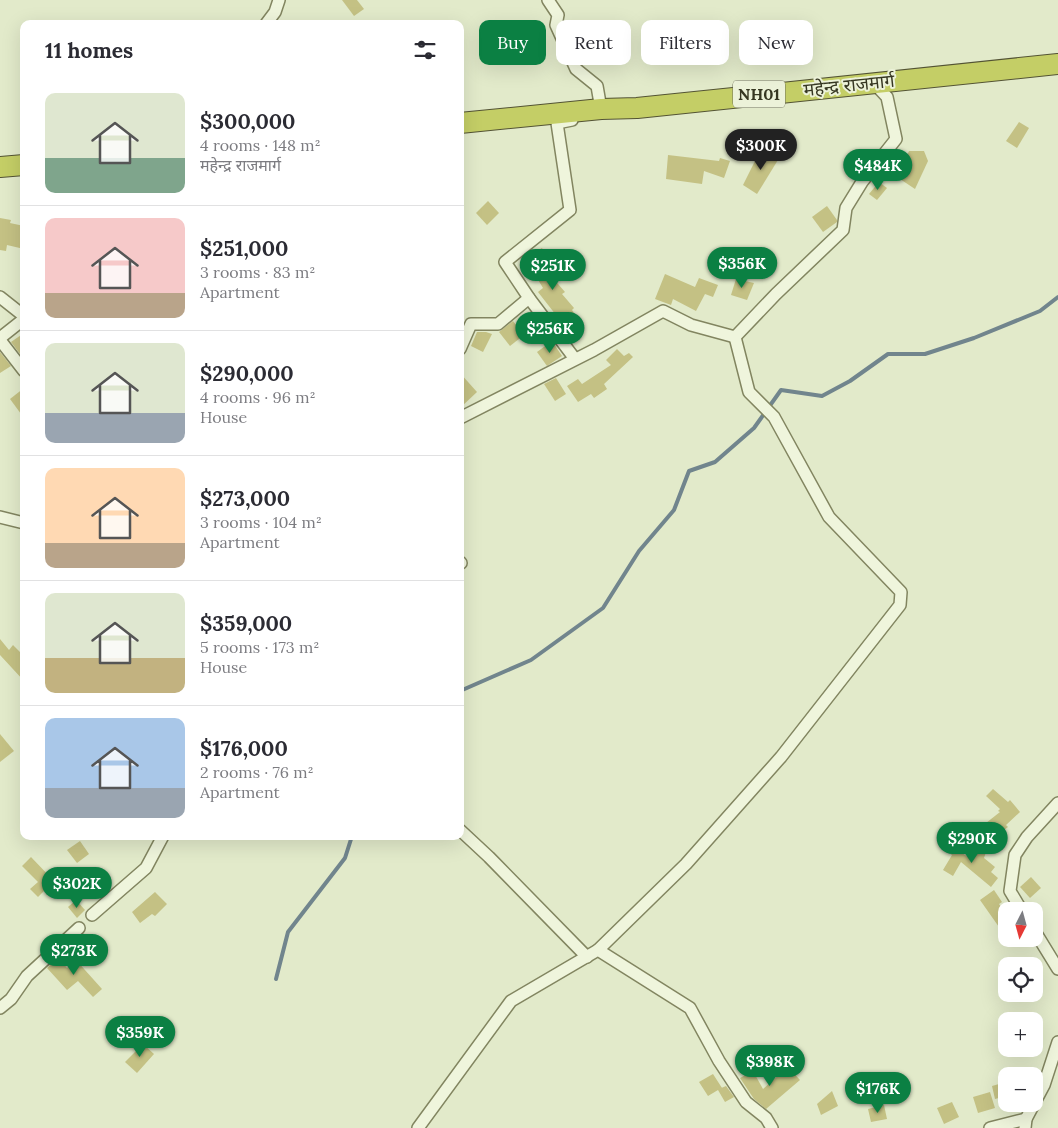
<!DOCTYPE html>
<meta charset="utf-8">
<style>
body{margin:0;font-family:Lora,"Noto Sans Devanagari",serif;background:#f2f2f3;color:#2b2b33;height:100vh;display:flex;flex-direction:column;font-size:19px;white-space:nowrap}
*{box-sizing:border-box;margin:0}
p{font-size:16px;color:#7c7c81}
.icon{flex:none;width:28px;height:28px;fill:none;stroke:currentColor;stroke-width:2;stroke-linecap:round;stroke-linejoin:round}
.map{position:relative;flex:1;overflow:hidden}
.side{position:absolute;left:20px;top:20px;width:444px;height:820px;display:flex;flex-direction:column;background:#fff;border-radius:10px;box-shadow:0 5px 20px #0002}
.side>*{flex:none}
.top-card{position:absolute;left:479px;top:20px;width:475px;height:45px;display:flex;gap:10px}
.needle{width:32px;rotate:186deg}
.fabs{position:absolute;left:998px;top:902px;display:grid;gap:10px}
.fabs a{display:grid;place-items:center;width:45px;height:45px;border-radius:10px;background:#fff;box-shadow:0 5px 20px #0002;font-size:25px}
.price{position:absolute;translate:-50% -42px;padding:0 11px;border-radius:18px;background:#0b8043;color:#fff;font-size:16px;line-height:32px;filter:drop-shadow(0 1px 2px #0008)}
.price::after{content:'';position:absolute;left:50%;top:30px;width:15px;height:11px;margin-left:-8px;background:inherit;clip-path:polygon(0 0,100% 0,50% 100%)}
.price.selected{background:#222;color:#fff}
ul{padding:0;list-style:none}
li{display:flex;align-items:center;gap:15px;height:125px;padding:0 25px}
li+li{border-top:1px solid #e1e1e2}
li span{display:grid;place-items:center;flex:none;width:140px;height:100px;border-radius:10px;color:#555}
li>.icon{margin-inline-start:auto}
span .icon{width:60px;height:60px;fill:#fffc;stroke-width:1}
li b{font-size:21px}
h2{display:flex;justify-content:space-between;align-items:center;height:60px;padding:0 25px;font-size:21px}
.pill{padding:0 18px;border-radius:10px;background:#fff;box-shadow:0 5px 20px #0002;font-size:18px;line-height:45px}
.pill.selected{background:#0b8043;color:#fff}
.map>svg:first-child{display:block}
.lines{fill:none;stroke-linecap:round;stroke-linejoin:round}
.stream{stroke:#71858d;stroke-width:4}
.building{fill:#c4c184}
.street-casing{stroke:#828560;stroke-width:14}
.highway-casing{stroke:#535334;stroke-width:22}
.street{stroke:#eff5dc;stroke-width:11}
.highway{stroke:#c4ce66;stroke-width:20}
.labels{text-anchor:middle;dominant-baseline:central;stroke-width:4;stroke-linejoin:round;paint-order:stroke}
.shield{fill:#ecf2d9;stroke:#6d6f59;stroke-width:1}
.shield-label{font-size:16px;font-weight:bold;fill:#363722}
.street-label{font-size:18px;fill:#363722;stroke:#ecf2d9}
</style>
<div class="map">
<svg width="1058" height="1128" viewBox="0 0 1058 1128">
<rect width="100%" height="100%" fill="#e2eaca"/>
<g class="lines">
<g class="stream">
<path d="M 460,691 L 531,660 L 603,608 L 639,551 L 674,510 L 689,471 L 715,462 L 754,428 L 781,390 L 822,396 L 850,381 L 888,354 L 925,354 L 974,338 L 1040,311 L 1058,297"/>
<path d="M 276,979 L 288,932 L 345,858 L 352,836"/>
</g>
</g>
<g class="building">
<path d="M 342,0 L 357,0 L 364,9 L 354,16 Z"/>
<path d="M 680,25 L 699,27 L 697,42 L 677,41 Z"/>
<path d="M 1019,122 L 1029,128 L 1017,148 L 1006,141 Z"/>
<path d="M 909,151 L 924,151 L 928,161 L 915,189 L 897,177 Z"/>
<path d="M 759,153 L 781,155 L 757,194 L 743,185 Z"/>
<path d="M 668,155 L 719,161 L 720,158 L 730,161 L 724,178 L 704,171 L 702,184 L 666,179 Z"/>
<path d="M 879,182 L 887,188 L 877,200 L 869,194 Z"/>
<path d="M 488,201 L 499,213 L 487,225 L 476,213 Z"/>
<path d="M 827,206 L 837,220 L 837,222 L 823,232 L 812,217 Z"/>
<path d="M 0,218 L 11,220 L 10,223 L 24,226 L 24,249 L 7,245 L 6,251 L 0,250 Z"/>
<path d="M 542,248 L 551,264 L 545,269 L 565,292 L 562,294 L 574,308 L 572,310 L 582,324 L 570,333 L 538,292 L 543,288 L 525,258 Z"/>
<path d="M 665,274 L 695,287 L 699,278 L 718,285 L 713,297 L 705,294 L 696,311 L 673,299 L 671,305 L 655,299 Z"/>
<path d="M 736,279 L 754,283 L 747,300 L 731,295 Z"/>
<path d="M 513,321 L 524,335 L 510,346 L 499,332 Z"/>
<path d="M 477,332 L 486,332 L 492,334 L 483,352 L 471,346 Z"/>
<path d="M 24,333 L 24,357 L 23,358 L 11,342 Z"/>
<path d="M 552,341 L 562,356 L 547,366 L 537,352 Z"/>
<path d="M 617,349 L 624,356 L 629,353 L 633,357 L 604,384 L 607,389 L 594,398 L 591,394 L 578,402 L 567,386 L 578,379 L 582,384 L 611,365 L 606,360 Z"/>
<path d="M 0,352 L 11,366 L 0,373 Z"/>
<path d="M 460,373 L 477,392 L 460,408 Z"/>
<path d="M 556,378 L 566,394 L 555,401 L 544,384 Z"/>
<path d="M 24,388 L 24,418 L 10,399 Z"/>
<path d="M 0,639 L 9,650 L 13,645 L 24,656 L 24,681 L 0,655 Z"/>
<path d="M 0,734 L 14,751 L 0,762 Z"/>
<path d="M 993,789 L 1008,802 L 1010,800 L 1020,812 L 1006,825 L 1008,827 L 996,836 L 986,823 L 1000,812 L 998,811 L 1000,809 L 986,796 Z"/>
<path d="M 80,841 L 89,854 L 77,863 L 67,850 Z"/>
<path d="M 976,844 L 987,849 L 984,858 L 995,867 L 991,872 L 998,878 L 991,887 L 961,862 L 953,876 L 943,870 L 952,855 L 947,851 L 950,846 L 970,858 Z"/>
<path d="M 31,857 L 54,881 L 38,897 L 30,889 L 38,882 L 22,866 Z"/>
<path d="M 1031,877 L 1041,888 L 1030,898 L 1020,887 Z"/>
<path d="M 994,890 L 1002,902 L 999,904 L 1006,914 L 1006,937 L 980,900 Z"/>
<path d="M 155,892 L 167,904 L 155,916 L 152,914 L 140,923 L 132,912 Z"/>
<path d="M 76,900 L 85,910 L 77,918 L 68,907 Z"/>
<path d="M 58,958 L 67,968 L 76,960 L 102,989 L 93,997 L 78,981 L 67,990 L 47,968 Z"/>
<path d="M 143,1044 L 154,1054 L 137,1073 L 125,1062 Z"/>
<path d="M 788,1067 L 800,1080 L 766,1109 L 754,1099 L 740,1078 L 753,1071 L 763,1089 Z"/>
<path d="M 713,1074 L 722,1088 L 719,1089 L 726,1086 L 734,1097 L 725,1102 L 718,1090 L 708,1096 L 699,1082 Z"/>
<path d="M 1006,1082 L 1006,1096 L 995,1099 L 992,1086 Z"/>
<path d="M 832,1091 L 838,1106 L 821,1115 L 817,1104 Z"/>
<path d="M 990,1092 L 995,1108 L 978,1113 L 973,1097 Z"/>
<path d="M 952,1102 L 959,1117 L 944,1124 L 937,1108 Z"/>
<path d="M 884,1105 L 887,1119 L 871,1122 L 868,1109 Z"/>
</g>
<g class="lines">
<g class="street-casing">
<g id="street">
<path d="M 548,0 L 558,15 L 556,25 L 576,69 L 597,86 L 601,109"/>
<path d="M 266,24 L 275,12 L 279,0"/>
<path d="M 0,297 L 24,316"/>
<path d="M 529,298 L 575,359"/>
<path d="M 0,338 L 24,319"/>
<path d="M 0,340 L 24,371"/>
<path d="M 460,349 L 471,324 L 498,324 L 529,298 L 505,262 L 570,210 L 557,123 L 572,120"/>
<path d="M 460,418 L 594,350 L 663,311 L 691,325 L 735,337 L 776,294 L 843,230 L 846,208 L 862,182 L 896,139 L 887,97 L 873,82"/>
<path d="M 0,517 L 24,523"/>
<path d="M 460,562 L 461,563"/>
<path d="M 460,830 L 489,857 L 587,957"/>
<path d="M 1022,911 L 1010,891 L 1015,855 L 1027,837 L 1058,803"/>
<path d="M 92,915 L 146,868 L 163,836"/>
<path d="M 1034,930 L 1058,969"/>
<path d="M 598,950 L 686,864 L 781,757 L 900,605 L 901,592 L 829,517 L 774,417 L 749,392 L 735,337"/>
<path d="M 0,1008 L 11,999 L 27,976 L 79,928"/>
<path d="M 418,1128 L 511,1001 L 598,950 L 690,1008 L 719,1061 L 746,1102 L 766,1118 L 772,1128"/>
<path d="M 990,1128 L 1026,1119"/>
<path d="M 1025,1128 L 1026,1119 L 1044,1085 L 1058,1042"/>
</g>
</g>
<g class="highway-casing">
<g id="highway">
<path d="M 460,123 L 601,109 L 637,108 L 1058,64"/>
<path d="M 0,167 L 24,165"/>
</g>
</g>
<use href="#street" class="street"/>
<use href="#highway" class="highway"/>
</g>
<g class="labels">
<rect class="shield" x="733" y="80.5" width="52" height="27" rx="4"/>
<g class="shield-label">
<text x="759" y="94">NH01</text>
</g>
<g class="street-label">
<text transform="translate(849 85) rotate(-6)">महेन्द्र राजमार्ग</text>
</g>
</g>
</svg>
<div class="fabs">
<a><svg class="needle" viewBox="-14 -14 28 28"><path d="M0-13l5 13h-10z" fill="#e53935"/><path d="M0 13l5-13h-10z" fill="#7c7c81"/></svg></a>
<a><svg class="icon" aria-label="locate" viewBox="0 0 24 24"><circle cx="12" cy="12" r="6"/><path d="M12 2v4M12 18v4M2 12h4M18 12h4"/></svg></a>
<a>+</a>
<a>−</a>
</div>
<b class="price selected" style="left:761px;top:171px">$300K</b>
<b class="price" style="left:878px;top:191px">$484K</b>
<b class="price" style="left:742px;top:289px">$356K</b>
<b class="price" style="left:553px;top:291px">$251K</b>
<b class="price" style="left:550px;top:354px">$256K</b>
<b class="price" style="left:972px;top:864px">$290K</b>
<b class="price" style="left:77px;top:909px">$302K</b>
<b class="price" style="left:74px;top:976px">$273K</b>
<b class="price" style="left:140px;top:1058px">$359K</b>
<b class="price" style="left:770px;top:1087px">$398K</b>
<b class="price" style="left:878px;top:1114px">$176K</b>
<div class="top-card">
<a class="pill selected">Buy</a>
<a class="pill">Rent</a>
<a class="pill">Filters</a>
<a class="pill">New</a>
</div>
<section class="side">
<h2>11 homes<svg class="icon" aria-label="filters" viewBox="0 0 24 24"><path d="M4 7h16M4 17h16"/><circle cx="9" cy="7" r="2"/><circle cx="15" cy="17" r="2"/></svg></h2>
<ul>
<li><span style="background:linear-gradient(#dfe7d0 65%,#7fa58c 0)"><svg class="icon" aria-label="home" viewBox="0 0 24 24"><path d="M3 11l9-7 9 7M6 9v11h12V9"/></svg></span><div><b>$300,000</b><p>4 rooms · 148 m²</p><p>महेन्द्र राजमार्ग</p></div></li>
<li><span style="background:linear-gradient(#f6c9c9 75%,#b9a48a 0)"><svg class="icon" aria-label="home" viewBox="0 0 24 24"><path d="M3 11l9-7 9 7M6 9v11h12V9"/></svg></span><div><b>$251,000</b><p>3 rooms · 83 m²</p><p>Apartment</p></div></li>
<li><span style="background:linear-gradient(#dfe7d0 70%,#9aa5b1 0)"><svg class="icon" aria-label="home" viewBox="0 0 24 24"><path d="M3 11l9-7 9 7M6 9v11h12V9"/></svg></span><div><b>$290,000</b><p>4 rooms · 96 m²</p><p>House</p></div></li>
<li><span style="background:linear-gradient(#ffd9b3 75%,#b9a48a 0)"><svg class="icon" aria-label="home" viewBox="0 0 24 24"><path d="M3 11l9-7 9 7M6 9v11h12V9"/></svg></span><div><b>$273,000</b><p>3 rooms · 104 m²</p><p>Apartment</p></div></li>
<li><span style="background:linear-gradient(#dfe7d0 65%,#c2b280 0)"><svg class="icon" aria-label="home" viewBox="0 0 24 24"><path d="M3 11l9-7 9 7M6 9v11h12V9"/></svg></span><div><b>$359,000</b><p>5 rooms · 173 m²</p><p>House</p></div></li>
<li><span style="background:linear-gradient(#a9c7e8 70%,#9aa5b1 0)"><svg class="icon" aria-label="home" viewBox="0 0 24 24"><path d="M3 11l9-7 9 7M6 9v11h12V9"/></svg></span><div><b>$176,000</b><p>2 rooms · 76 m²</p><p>Apartment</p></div></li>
</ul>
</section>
</div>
